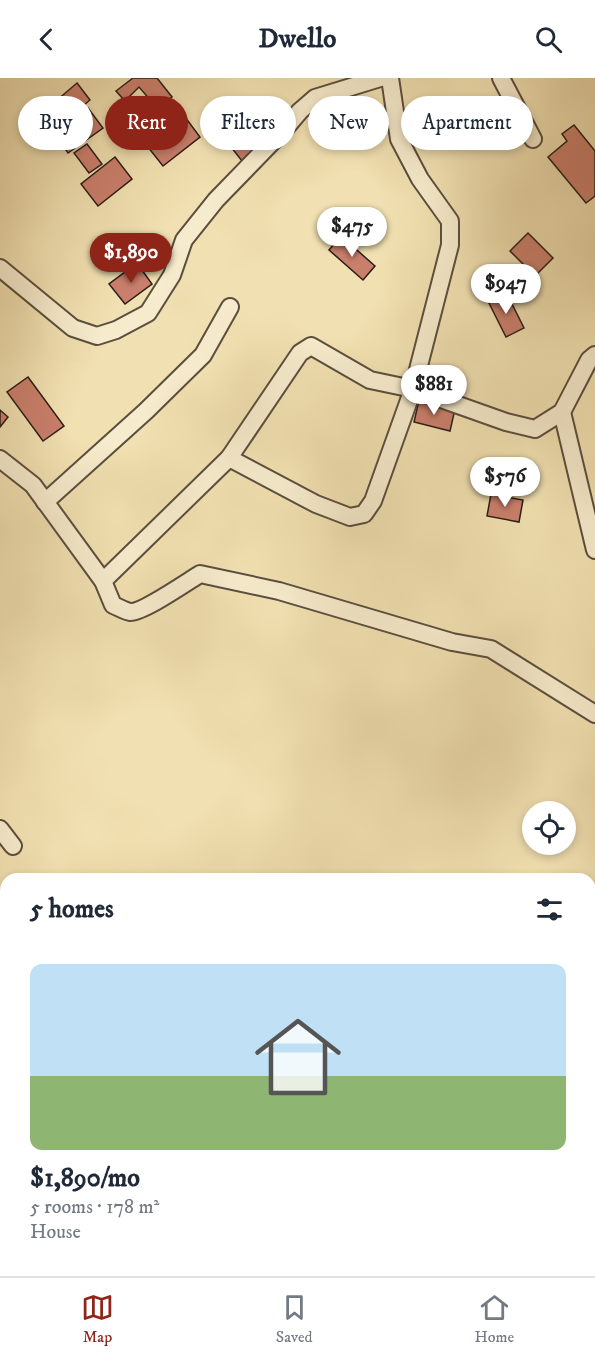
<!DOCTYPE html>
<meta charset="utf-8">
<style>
body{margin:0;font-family:"IM FELL DW Pica",serif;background:#f2f2f3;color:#1f2937;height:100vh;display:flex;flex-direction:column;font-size:22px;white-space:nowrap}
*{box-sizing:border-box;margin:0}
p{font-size:20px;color:#747a83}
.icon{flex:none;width:33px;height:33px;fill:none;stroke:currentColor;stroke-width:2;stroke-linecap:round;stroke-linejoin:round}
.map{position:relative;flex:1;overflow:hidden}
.drawer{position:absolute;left:0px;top:795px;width:596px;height:404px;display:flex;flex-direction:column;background:#fff;border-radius:18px 18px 0 0;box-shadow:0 3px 9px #0003}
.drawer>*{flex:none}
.guide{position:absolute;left:18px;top:18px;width:560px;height:54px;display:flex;gap:12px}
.controls{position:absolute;left:522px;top:723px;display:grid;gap:12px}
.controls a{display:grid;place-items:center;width:54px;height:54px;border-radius:50%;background:#fff;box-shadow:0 3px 9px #0003;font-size:30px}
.price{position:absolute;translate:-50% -51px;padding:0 14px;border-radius:21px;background:#fff;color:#222;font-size:20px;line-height:39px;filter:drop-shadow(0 2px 3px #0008)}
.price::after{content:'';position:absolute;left:50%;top:36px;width:18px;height:14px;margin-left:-9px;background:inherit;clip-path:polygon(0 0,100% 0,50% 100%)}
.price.active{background:#8f2418;color:#fff}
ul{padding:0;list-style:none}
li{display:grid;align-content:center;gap:12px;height:318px;padding:0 30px}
li span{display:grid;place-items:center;height:186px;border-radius:12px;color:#555}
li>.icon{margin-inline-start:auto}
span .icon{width:108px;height:108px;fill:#fffc;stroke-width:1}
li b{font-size:26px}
h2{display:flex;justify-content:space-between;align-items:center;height:72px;padding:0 30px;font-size:26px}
.chip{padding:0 21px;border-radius:27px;background:#fff;box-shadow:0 3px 9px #0003;font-size:21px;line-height:54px}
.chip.active{background:#8f2418;color:#fff}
header{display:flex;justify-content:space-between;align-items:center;height:78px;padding:0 30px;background:#fff;font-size:27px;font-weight:700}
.tabs{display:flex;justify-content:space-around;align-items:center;height:84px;border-top:2px solid #e0e1e3;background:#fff;font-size:16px;color:#747a83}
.tabs a{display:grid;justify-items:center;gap:3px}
.tabs .active{color:#8f2418}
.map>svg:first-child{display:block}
.building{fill:#ca7f6c;stroke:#291e17;stroke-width:1.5}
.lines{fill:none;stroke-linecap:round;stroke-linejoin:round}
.minor-casing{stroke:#5b4e3e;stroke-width:20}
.minor{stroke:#f6ebcc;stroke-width:16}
</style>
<header><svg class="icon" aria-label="back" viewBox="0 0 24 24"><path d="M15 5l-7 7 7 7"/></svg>Dwello<svg class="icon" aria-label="search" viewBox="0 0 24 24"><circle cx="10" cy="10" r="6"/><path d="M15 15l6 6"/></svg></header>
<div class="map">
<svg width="595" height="1198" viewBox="0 0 595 1198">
<rect width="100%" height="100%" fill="#f1e0b1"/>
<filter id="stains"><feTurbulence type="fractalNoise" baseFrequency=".00333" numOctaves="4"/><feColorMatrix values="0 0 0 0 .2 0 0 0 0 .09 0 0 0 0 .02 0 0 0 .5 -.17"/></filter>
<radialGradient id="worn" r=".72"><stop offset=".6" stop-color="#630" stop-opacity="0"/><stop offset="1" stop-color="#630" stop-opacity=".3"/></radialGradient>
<g class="building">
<path d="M 157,0 L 172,19 L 158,31 L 139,9 L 125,23 L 116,13 L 133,0 Z"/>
<path d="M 77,5 L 90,22 L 57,50 L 43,34 Z"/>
<path d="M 88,30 L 103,50 L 68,75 L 54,55 Z"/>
<path d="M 233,30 L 262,67 L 242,83 L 213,46 Z"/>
<path d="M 185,39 L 200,59 L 163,88 L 147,68 Z"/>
<path d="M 414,39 L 429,41 L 425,67 L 411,65 Z"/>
<path d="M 574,47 L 595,73 L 595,118 L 586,125 L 548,79 L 567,63 L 562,56 Z"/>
<path d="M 87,66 L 102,86 L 89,95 L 74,75 Z"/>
<path d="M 115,79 L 132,101 L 98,128 L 81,106 Z"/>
<path d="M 528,155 L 553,180 L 535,198 L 510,173 Z"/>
<path d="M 341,158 L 375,188 L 363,202 L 329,172 Z"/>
<path d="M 137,185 L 152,206 L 125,226 L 109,206 Z"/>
<path d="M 507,216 L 524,250 L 506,259 L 489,225 Z"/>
<path d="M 28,299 L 64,348 L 43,363 L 7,314 Z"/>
<path d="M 419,322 L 455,331 L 450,353 L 414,344 Z"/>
<path d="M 0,332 L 8,339 L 0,349 Z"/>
<path d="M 491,416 L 523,422 L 519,444 L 487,438 Z"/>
<path d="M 0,1004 L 6,1009 L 6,1039 L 0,1046 Z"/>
<path d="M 2,1110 L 6,1112 L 6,1146 L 0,1143 L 0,1116 Z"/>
<path d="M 0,1168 L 6,1170 L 6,1192 L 31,1192 L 29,1198 L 0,1198 Z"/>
<path d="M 225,1192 L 249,1192 L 254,1198 L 219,1198 Z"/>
</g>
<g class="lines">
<g class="minor-casing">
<g id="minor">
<path d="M 501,0 L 533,61"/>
<path d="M 0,190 L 73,250 L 97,258 L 116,252 L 148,235 L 172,197 L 184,162 L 216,122 L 283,53 L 300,33 L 315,20 L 380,0"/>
<path d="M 562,334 L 595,472"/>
<path d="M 229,380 L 316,426 L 350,439 L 364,436 L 373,423 L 413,311 L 450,167 L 450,143 L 420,101 L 399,61 L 390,0"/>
<path d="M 0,381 L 33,407 L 103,503 L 113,527 C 118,529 125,533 130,534 C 142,535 187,504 200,496 L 279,513 L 452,564 L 491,571 L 595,636"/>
<path d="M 45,424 L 146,333 L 203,277 L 230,229"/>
<path d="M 103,503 L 229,380 L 300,275 L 311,268 L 370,302 L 413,311 L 506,344 L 535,351 L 562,334 L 589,282 L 595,277"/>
<path d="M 0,751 L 13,768"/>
<path d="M 590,929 L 595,930"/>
<path d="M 60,1198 L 62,1192"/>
<path d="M 214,1198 L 220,1192"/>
</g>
</g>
<use href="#minor" class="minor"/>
</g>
<rect width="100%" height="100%" filter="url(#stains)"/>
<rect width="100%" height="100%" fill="url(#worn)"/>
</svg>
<div class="controls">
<a><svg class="icon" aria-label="locate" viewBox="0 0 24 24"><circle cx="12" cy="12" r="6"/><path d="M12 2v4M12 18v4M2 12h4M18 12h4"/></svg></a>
</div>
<b class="price" style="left:352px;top:180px">$475</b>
<b class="price active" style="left:131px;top:206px">$1,890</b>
<b class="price" style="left:506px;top:237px">$947</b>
<b class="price" style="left:434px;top:338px">$881</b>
<b class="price" style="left:505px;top:430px">$576</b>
<div class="guide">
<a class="chip">Buy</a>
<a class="chip active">Rent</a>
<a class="chip">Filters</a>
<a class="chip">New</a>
<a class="chip">Apartment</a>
</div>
<section class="drawer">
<h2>5 homes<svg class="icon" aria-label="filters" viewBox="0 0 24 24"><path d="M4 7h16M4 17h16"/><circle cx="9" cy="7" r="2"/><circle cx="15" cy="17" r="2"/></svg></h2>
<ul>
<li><span style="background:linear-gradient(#bfe0f5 60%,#8fb573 0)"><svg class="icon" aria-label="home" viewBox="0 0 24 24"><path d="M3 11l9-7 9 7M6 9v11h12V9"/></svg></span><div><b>$1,890/mo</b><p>5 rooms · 178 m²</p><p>House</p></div></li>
</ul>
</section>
</div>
<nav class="tabs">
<a class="active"><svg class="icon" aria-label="map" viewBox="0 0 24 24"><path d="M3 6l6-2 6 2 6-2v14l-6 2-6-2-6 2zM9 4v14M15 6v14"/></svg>Map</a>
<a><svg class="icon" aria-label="saved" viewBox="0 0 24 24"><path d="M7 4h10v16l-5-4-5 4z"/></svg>Saved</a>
<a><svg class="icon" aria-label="home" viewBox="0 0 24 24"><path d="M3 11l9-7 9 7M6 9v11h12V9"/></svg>Home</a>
</nav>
